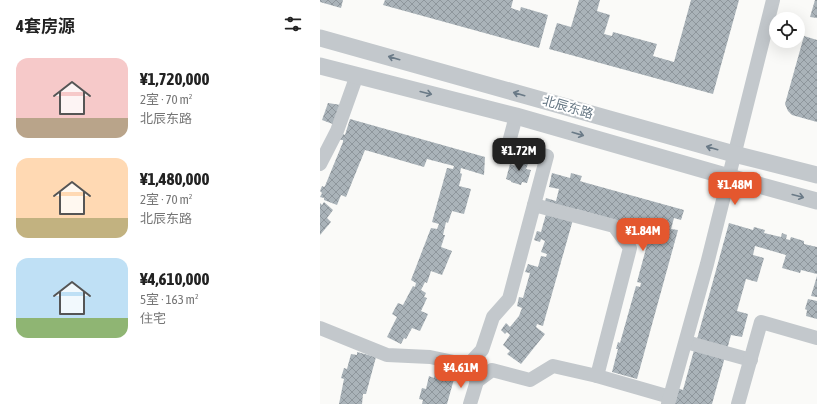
<!DOCTYPE html>
<html lang="zh">
<meta charset="utf-8">
<style>
body{margin:0;font-family:"Asap Condensed","Noto Sans SC",sans-serif;background:#f6f6f6;color:#222;height:100vh;display:flex;flex-direction:column;font-size:15px;white-space:nowrap}
*{box-sizing:border-box;margin:0}
p{font-size:13px;color:#767676}
.icon{flex:none;width:22px;height:22px;fill:none;stroke:currentColor;stroke-width:2;stroke-linecap:round;stroke-linejoin:round}
.map{position:relative;flex:1;overflow:hidden}
.drawer{display:flex;flex-direction:column;background:#fff;width:320px}
.drawer>*{flex:none}
.fabs{position:absolute;left:449px;top:12px;display:grid;gap:8px}
.fabs a{display:grid;place-items:center;width:36px;height:36px;border-radius:50%;background:#fff;box-shadow:0 4px 16px #0002;font-size:20px}
.price{position:absolute;translate:-50% -34px;padding:0 9px;border-radius:8px;background:#e4572e;color:#fff;font-size:13px;line-height:26px;filter:drop-shadow(0 1px 2px #0008)}
.price::after{content:'';position:absolute;left:50%;top:24px;width:12px;height:9px;margin-left:-6px;background:inherit;clip-path:polygon(0 0,100% 0,50% 100%)}
.price.selected{background:#222;color:#fff}
ul{padding:0;list-style:none}
li{display:flex;align-items:center;gap:12px;height:100px;padding:0 16px}
li span{display:grid;place-items:center;flex:none;width:112px;height:80px;border-radius:12px;color:#555}
li>.icon{margin-inline-start:auto}
span .icon{width:48px;height:48px;fill:#fffc;stroke-width:1}
li b{font-size:17px}
h2{display:flex;justify-content:space-between;align-items:center;height:48px;padding:0 16px;font-size:17px}
main{display:flex;flex:1;min-height:0}
.map>svg:first-child{display:block}
.building{fill:url(#building-cross-hatch)}
.lines{fill:none;stroke-linecap:round;stroke-linejoin:round}
.minor{stroke:#c3c8cc;stroke-width:14}
.tertiary{stroke:#c3c8cc;stroke-width:17}
.oneway{stroke:#6a7a87}
.labels{text-anchor:middle;dominant-baseline:central;stroke-width:4;stroke-linejoin:round;paint-order:stroke}
.street-label{font-size:13px;fill:#657683;stroke:#fff}
</style>
<main>
<section class="drawer">
<h2>4套房源<svg class="icon" aria-label="filters" viewBox="0 0 24 24"><path d="M4 7h16M4 17h16"/><circle cx="9" cy="7" r="2"/><circle cx="15" cy="17" r="2"/></svg></h2>
<ul>
<li><span style="background:linear-gradient(#f6c9c9 75%,#b9a48a 0)"><svg class="icon" aria-label="home" viewBox="0 0 24 24"><path d="M3 11l9-7 9 7M6 9v11h12V9"/></svg></span><div><b>¥1,720,000</b><p>2室 · 70 m²</p><p>北辰东路</p></div></li>
<li><span style="background:linear-gradient(#ffd9b3 75%,#c2b280 0)"><svg class="icon" aria-label="home" viewBox="0 0 24 24"><path d="M3 11l9-7 9 7M6 9v11h12V9"/></svg></span><div><b>¥1,480,000</b><p>2室 · 70 m²</p><p>北辰东路</p></div></li>
<li><span style="background:linear-gradient(#bfe0f5 75%,#8fb573 0)"><svg class="icon" aria-label="home" viewBox="0 0 24 24"><path d="M3 11l9-7 9 7M6 9v11h12V9"/></svg></span><div><b>¥4,610,000</b><p>5室 · 163 m²</p><p>住宅</p></div></li>
</ul>
</section>
<div class="map">
<svg width="497" height="404" viewBox="0 0 497 404">
<defs>
<pattern id="building-cross-hatch" width="8" height="8" patternUnits="userSpaceOnUse"><rect width="8" height="8" fill="#aab3b9"/><path d="M0 0l8 8M0 8l8-8" fill="none" stroke="#8e969c"/></pattern>
</defs>
<rect width="100%" height="100%" fill="#fafaf8"/>
<g class="building">
<path d="M 0,0 L 23,0 L 21,8 L 0,2 Z"/>
<path d="M 65,0 L 193,0 L 191,8 L 200,11 L 201,7 L 228,15 L 219,48 L 63,5 Z"/>
<path d="M 259,0 L 280,0 L 277,11 L 290,15 L 284,34 L 292,36 L 293,32 L 337,44 L 333,56 L 354,62 L 371,0 L 419,0 L 393,94 L 229,49 L 237,23 L 251,27 Z"/>
<path d="M 495,0 L 497,0 L 497,18 L 490,17 Z"/>
<path d="M 484,36 L 497,40 L 497,122 L 472,115 L 468,111 L 465,104 Z"/>
<path d="M 8,103 L 21,105 L 18,126 L 2,120 Z"/>
<path d="M 30,119 L 165,157 L 164,175 L 141,168 L 140,173 L 142,174 L 139,186 L 151,189 L 144,214 L 132,211 L 128,223 L 126,222 L 123,235 L 125,235 L 121,247 L 132,251 L 122,275 L 111,271 L 107,283 L 105,282 L 101,290 L 106,293 L 104,297 L 107,298 L 101,311 L 108,314 L 100,331 L 92,328 L 86,339 L 84,338 L 81,344 L 67,337 L 77,317 L 72,314 L 78,303 L 83,305 L 93,286 L 95,287 L 96,283 L 91,280 L 111,228 L 117,229 L 119,224 L 112,222 L 127,168 L 133,169 L 134,166 L 107,159 L 104,167 L 45,150 L 26,197 L 21,195 L 17,205 L 4,200 L 4,198 L 0,197 L 2,193 L 0,191 L 2,186 L 4,187 L 5,186 L 23,142 L 23,140 L 20,140 L 23,134 L 25,135 Z"/>
<path d="M 198,158 L 209,161 L 206,169 L 211,170 L 207,183 L 202,182 L 201,185 L 191,182 L 191,181 L 186,179 L 190,164 L 196,166 Z"/>
<path d="M 232,173 L 250,178 L 251,173 L 262,176 L 260,181 L 263,182 L 364,210 L 361,220 L 354,218 L 351,229 L 358,230 L 317,379 L 292,372 L 298,349 L 296,349 L 298,342 L 300,343 L 316,286 L 320,287 L 321,283 L 317,282 L 331,230 L 256,209 L 224,322 L 223,326 L 217,324 L 216,327 L 225,334 L 201,364 L 187,354 L 190,351 L 183,345 L 190,335 L 187,332 L 185,334 L 181,330 L 186,323 L 190,327 L 199,316 L 202,308 L 197,306 L 199,297 L 203,298 L 210,273 L 205,272 L 208,264 L 218,267 L 221,256 L 226,257 L 227,254 L 221,252 L 225,241 L 221,239 L 220,242 L 214,240 L 217,231 L 221,232 L 228,207 L 224,205 L 226,198 L 236,201 L 239,189 L 229,187 Z"/>
<path d="M 4,202 L 13,210 L 7,218 L 11,222 L 0,235 L 0,203 L 2,205 Z"/>
<path d="M 409,223 L 433,230 L 434,227 L 445,230 L 444,233 L 461,237 L 462,233 L 467,235 L 466,239 L 470,240 L 471,237 L 484,241 L 484,244 L 497,247 L 497,274 L 481,270 L 480,273 L 462,268 L 466,255 L 435,246 L 433,255 L 444,258 L 437,282 L 426,279 L 417,311 L 428,314 L 422,337 L 411,335 L 392,404 L 353,404 L 357,388 L 363,390 Z"/>
<path d="M 497,276 L 497,297 L 491,296 Z"/>
<path d="M 488,299 L 497,301 L 497,319 L 486,316 L 487,310 L 485,309 Z"/>
<path d="M 37,352 L 56,357 L 46,394 L 43,394 L 42,404 L 19,404 L 24,379 L 21,378 L 24,368 L 27,369 L 31,354 L 37,355 Z"/>
<path d="M 115,373 L 134,379 L 127,404 L 102,404 L 103,400 L 99,399 L 102,388 L 106,389 L 109,376 L 114,378 Z"/>
</g>
<g class="lines">
<g class="minor">
<path d="M 0,164 L 17,131 L 37,75"/>
<path d="M 214,205 L 294,226 L 310,248 L 277,376"/>
<path d="M 0,328 L 67,355 L 110,357 L 148,365 L 157,381 L 172,370 L 210,380 L 233,366 L 277,376 L 350,397"/>
<path d="M 366,342 L 431,360"/>
<path d="M 148,365 L 162,350 L 173,317 L 189,299 L 227,156 L 188,146 L 196,116"/>
<path d="M 150,404 L 157,381"/>
<path d="M 348,404 L 387,264 L 453,0"/>
<path d="M 418,404 L 441,322 L 497,338"/>
</g>
<g class="tertiary">
<path d="M 0,38 L 414,154 L 497,175"/>
<path d="M 0,66 L 196,116 L 409,177 L 497,201"/>
</g>
</g>
<defs><path id="oneway-shaft" d="M-6 0H5M1.5-3L5.5 0L1.5 3" fill="none" stroke-width="1.6" stroke-linecap="round" stroke-linejoin="round"/></defs>
<g class="oneway">
<use href="#oneway-shaft" transform="translate(74 58) rotate(-164)"/>
<use href="#oneway-shaft" transform="translate(106 93) rotate(14)"/>
<use href="#oneway-shaft" transform="translate(199 94) rotate(-164)"/>
<use href="#oneway-shaft" transform="translate(258 134) rotate(16)"/>
<use href="#oneway-shaft" transform="translate(392 148) rotate(-164)"/>
<use href="#oneway-shaft" transform="translate(478 196) rotate(15)"/>
</g>
<g class="labels">
<g class="street-label">
<text transform="translate(248 107) rotate(16)">北辰东路</text>
</g>
</g>
</svg>
<div class="fabs">
<a><svg class="icon" aria-label="locate" viewBox="0 0 24 24"><circle cx="12" cy="12" r="6"/><path d="M12 2v4M12 18v4M2 12h4M18 12h4"/></svg></a>
</div>
<b class="price selected" style="left:199px;top:172px">¥1.72M</b>
<b class="price" style="left:415px;top:206px">¥1.48M</b>
<b class="price" style="left:323px;top:252px">¥1.84M</b>
<b class="price" style="left:141px;top:389px">¥4.61M</b>
</div>
</main>
